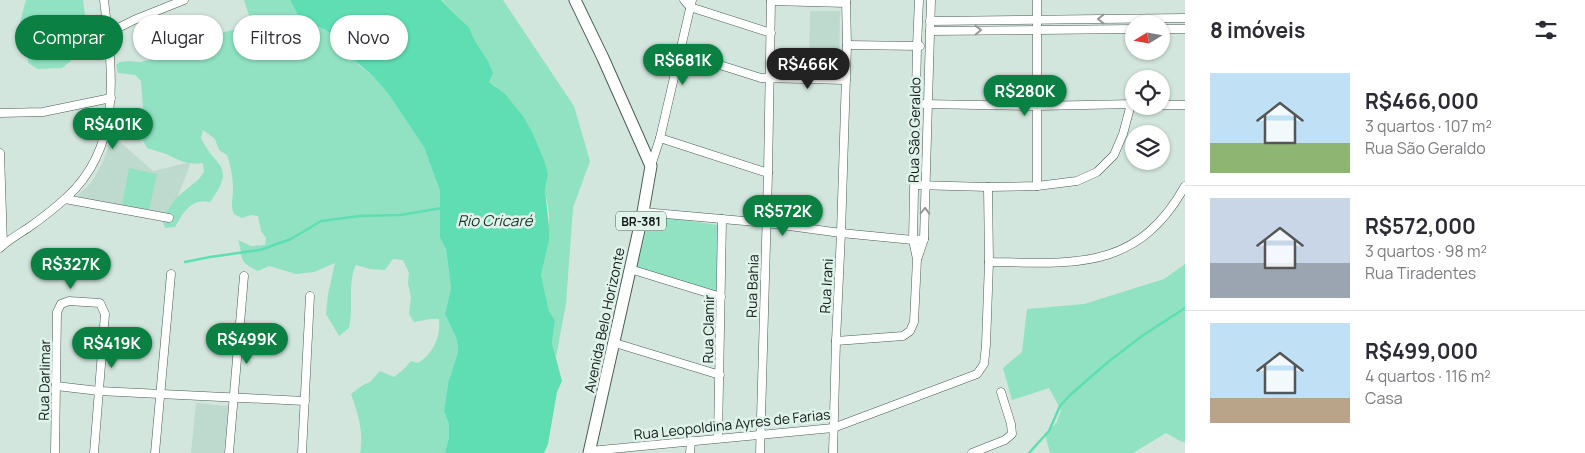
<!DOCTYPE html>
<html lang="pt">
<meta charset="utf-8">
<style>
body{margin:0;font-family:Manrope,sans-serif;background:#f7f7f7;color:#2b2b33;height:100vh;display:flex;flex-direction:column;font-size:19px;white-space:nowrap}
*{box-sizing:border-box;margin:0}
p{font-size:16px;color:#7c7c81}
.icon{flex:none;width:28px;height:28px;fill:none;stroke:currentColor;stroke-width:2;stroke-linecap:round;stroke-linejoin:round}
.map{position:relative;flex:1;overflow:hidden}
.drawer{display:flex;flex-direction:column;background:#fff;width:400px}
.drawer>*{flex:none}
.top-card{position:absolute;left:15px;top:15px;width:475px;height:45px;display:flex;gap:10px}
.needle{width:32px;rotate:259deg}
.tools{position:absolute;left:1125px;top:15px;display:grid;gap:10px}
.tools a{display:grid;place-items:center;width:45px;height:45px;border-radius:50%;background:#fff;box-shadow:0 1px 4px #0004;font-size:25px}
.price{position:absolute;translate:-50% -42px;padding:0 11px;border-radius:18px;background:#0b8043;color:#fff;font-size:16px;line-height:32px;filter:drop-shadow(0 1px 2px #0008)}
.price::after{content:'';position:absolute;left:50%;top:30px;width:15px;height:11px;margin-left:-8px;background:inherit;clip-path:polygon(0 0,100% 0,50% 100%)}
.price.active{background:#222;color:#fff}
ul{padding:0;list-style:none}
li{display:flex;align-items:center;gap:15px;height:125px;padding:0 25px}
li+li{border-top:1px solid #e1e1e2}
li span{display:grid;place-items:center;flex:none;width:140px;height:100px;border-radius:0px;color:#555}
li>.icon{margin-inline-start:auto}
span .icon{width:60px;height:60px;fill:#fffc;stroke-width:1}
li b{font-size:21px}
h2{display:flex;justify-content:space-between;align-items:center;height:60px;padding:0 25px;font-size:21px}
.tag{padding:0 18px;border-radius:22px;background:#fff;box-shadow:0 1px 4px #0004;font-size:18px;line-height:45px}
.tag.active{background:#0b8043;color:#fff}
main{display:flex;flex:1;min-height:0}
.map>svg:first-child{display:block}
.built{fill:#bedace}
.green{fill:#90e2c3}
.water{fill:#5fdeb4}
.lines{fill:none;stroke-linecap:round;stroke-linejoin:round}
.stream{stroke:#5fdeb4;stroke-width:2.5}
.street-casing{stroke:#4b5c55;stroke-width:9}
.primary-casing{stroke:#4b5c55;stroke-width:13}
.street{stroke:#fff;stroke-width:8}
.primary{stroke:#fff;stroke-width:11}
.oneway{stroke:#959897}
.labels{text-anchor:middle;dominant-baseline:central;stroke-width:5;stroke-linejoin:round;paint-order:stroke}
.shield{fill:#dff3eb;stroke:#505b57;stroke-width:1}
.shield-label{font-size:12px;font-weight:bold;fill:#131a18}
.street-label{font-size:14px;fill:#131a18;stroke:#dff3eb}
.water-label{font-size:15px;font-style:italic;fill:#1b3129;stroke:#dff3eb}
</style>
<main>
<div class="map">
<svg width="1185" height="453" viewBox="0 0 1185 453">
<rect width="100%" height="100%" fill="#d2e6dd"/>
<g class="built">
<path d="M 810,11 L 840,11 L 839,74 L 809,73 Z"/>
<path d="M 112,135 L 153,171 L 191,162 L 171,214 L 76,197 L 91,183 L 103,162 Z"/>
<path d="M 196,403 L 228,406 L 224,453 L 191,453 Z"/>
</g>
<g class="green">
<path d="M 26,0 L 83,0 L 85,16 L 88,47 L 62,68 L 38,69 L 28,63 L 29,26 L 20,22 Z"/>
<path d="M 244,0 L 290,0 L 301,21 L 324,29 L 336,37 L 349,48 L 359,65 L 373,76 L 389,93 L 424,147 L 440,191 L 440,238 L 446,249 L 451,288 L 445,314 L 457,340 L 458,352 L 448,383 L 446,398 L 444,411 L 449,424 L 449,437 L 445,453 L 360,453 C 364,433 358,413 351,394 L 363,385 L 370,382 L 380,371 L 394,377 L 404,369 L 411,361 L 418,363 C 433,354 441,337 439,319 L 430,319 L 414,322 L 409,314 L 411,298 L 408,283 L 409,273 L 403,260 L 393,259 L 385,270 L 370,269 L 356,265 C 347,282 354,308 349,328 L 339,336 L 326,314 L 328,294 L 335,263 L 314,272 L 296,274 L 269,266 L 258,271 C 237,261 244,259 238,240 L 251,246 L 265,245 L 266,238 L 261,231 L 258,216 L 251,215 L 242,218 L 234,214 C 230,204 233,201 233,191 C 233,179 231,166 227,155 L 219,150 L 215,139 L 203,130 L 201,138 C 216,169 237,165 210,202 C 191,198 184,212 175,227 L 165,228 L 162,219 L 176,198 L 199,179 L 204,172 L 203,163 C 186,165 181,161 166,154 C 160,152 153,150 147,148 L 141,137 L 139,126 L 143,109 L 141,81 L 135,75 L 118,73 L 116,65 L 120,62 L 128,61 L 140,62 L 154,59 L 184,42 L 195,44 L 221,33 L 252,25 Z"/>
<path d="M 442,0 L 503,0 L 574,106 L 590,161 L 573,208 L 566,304 L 556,357 L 552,343 L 555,320 L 549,311 L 541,275 L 549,241 L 549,213 L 545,190 L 547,182 L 495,86 L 489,82 L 488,61 L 474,39 L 469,27 L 460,19 Z"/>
<path d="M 810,49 L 839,49 L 838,72 L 809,71 Z"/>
<path d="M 129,168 L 157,174 L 149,210 L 122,205 Z"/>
<path d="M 650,215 L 718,225 L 716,292 L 636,271 Z"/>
<path d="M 1185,264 L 1185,442 L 1180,441 L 1166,433 L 1133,453 L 1050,453 L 1045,434 L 1057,422 L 1061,410 L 1049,388 L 1012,400 L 1003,368 L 1022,352 L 1027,309 L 1084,304 L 1164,279 Z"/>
</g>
<path class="water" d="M 290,0 L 441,0 L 460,19 L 469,27 L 474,39 L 488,61 L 493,73 L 489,82 L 505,94 L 523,116 L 533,134 L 544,160 L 548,174 L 545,190 L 549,227 L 549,241 L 541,275 L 549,311 L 555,320 L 552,343 L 562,381 L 557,392 L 548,444 L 544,453 L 445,453 L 449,437 L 449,424 L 444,411 L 446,398 L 448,383 L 458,352 L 457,340 L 445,314 L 451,288 L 446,249 L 440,238 L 440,191 L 424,147 L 388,93 L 373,76 L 352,58 L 349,48 L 336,37 L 324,29 L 301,21 Z"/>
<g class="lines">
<g class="stream">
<path d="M 185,262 L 210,257 L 260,250 L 291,239 L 321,221 L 360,216 L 400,215 L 442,208"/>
<path d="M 1029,453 L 1049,431 L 1060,406 L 1070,395 L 1108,362 L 1142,336 L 1185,308"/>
</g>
<g class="street-casing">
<g id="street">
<path d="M 684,0 L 690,7 L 771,33"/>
<path d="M 771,1 L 846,3"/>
<path d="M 930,21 L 1185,18"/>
<path d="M 1161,29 L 1185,29"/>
<path d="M 930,31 L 1134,29"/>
<path d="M 108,33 L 134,20 L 184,0"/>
<path d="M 847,45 L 920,46"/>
<path d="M 723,66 L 761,78 L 846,80"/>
<path d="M 924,104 L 1036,106 L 1134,104"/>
<path d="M 1161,105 L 1185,105"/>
<path d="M 0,113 L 43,112 L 111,98"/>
<path d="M 660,138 L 768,173"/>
<path d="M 0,153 L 3,245"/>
<path d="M 651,166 L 660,138 L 692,0"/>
<path d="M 915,185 L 988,187 L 1037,186 L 1077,181 L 1097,172 L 1114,155 L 1123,134 L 1131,104"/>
<path d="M 1037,186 L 1037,0"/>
<path d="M 65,199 L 169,218"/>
<path d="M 643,212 L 767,223 L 841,233 L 913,240 L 924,239"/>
<path d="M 0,248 C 8,240 19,234 28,228 C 41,219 55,208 67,197 C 124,145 112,69 104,0"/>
<path d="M 918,257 L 924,239 L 931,0"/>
<path d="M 989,262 C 1074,263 1137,272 1185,186"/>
<path d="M 630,269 L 721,297"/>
<path d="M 836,341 L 903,336 L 910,331 L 914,322 L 917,259 L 913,240 L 917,46 L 919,0"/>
<path d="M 615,343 L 720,375"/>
<path d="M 56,386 L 99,391 L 305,401"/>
<path d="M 718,438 L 722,219"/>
<path d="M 590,451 L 833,428 L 977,374 L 984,364 L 986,345 L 989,262 L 988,187"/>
<path d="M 55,453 L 57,312 L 61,304 L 69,301 L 100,303 L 105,314 L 94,453"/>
<path d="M 155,453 L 171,274"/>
<path d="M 229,453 L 244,276"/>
<path d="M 302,453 L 310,296"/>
<path d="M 690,453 L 691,441"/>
<path d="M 760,453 L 768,173 L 771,0"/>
<path d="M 833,453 L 836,341 L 841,233 L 847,45 L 846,0"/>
<path d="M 972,453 L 1005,440 L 1012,434 L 1011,424 L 1001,392"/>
</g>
</g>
<g class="primary-casing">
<path id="primary" d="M 575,0 L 603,58 L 651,166 L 643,212 L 589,453"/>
</g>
<use href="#street" class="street"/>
<use href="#primary" class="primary"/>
</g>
<defs><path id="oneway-chevron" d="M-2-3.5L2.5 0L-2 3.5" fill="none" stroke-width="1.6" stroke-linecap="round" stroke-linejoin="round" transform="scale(1.25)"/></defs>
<g class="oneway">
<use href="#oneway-chevron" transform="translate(1101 19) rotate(180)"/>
<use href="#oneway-chevron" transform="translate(978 30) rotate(-1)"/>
<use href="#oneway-chevron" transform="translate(925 211) rotate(-88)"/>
</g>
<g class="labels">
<rect class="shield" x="616" y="211.5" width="50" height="19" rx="4"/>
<g class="shield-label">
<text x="641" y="221">BR-381</text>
</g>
<g class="street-label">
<text transform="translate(914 130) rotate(-89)">Rua São Geraldo</text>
<text transform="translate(752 286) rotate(-88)">Rua Bahia</text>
<text transform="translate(826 286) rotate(-87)">Rua Irani</text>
<text transform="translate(604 320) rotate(-78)">Avenida Belo Horizonte</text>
<text transform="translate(708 329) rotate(-89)">Rua Clamir</text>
<text transform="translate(44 380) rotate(-89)">Rua Darlimar</text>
<text transform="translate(732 424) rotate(-6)">Rua Leopoldina Ayres de Farias</text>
</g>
<g class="water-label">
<text x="495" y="220">Rio Cricaré</text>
</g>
</g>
</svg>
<div class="tools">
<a><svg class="needle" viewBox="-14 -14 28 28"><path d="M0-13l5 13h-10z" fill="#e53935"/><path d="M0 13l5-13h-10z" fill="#7c7c81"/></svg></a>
<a><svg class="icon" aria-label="locate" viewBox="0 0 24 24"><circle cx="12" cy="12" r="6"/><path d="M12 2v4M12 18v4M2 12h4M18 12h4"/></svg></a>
<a><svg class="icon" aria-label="layers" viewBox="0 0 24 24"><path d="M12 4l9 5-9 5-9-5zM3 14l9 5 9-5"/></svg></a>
</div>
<b class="price" style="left:683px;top:86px">R$681K</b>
<b class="price active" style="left:808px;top:90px">R$466K</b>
<b class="price" style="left:1025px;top:117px">R$280K</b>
<b class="price" style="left:113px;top:150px">R$401K</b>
<b class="price" style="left:783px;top:237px">R$572K</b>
<b class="price" style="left:71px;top:290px">R$327K</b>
<b class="price" style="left:247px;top:365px">R$499K</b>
<b class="price" style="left:112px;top:369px">R$419K</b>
<div class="top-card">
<a class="tag active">Comprar</a>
<a class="tag">Alugar</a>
<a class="tag">Filtros</a>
<a class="tag">Novo</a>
</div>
</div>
<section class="drawer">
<h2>8 imóveis<svg class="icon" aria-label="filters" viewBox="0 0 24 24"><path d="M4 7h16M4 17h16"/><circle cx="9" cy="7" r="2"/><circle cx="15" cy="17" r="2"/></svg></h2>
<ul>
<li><span style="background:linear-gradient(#bfe0f5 70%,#8fb573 0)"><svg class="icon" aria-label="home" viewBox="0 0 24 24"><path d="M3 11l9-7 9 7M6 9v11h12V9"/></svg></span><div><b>R$466,000</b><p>3 quartos · 107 m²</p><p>Rua São Geraldo</p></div></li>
<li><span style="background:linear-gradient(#c9d6e8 65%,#9aa5b1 0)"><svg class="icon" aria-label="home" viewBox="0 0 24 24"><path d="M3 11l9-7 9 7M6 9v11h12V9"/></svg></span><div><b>R$572,000</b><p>3 quartos · 98 m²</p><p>Rua Tiradentes</p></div></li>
<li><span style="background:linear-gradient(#bfe0f5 75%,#b9a48a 0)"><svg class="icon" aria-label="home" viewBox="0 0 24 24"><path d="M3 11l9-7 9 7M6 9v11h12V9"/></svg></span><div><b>R$499,000</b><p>4 quartos · 116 m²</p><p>Casa</p></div></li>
</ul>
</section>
</main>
